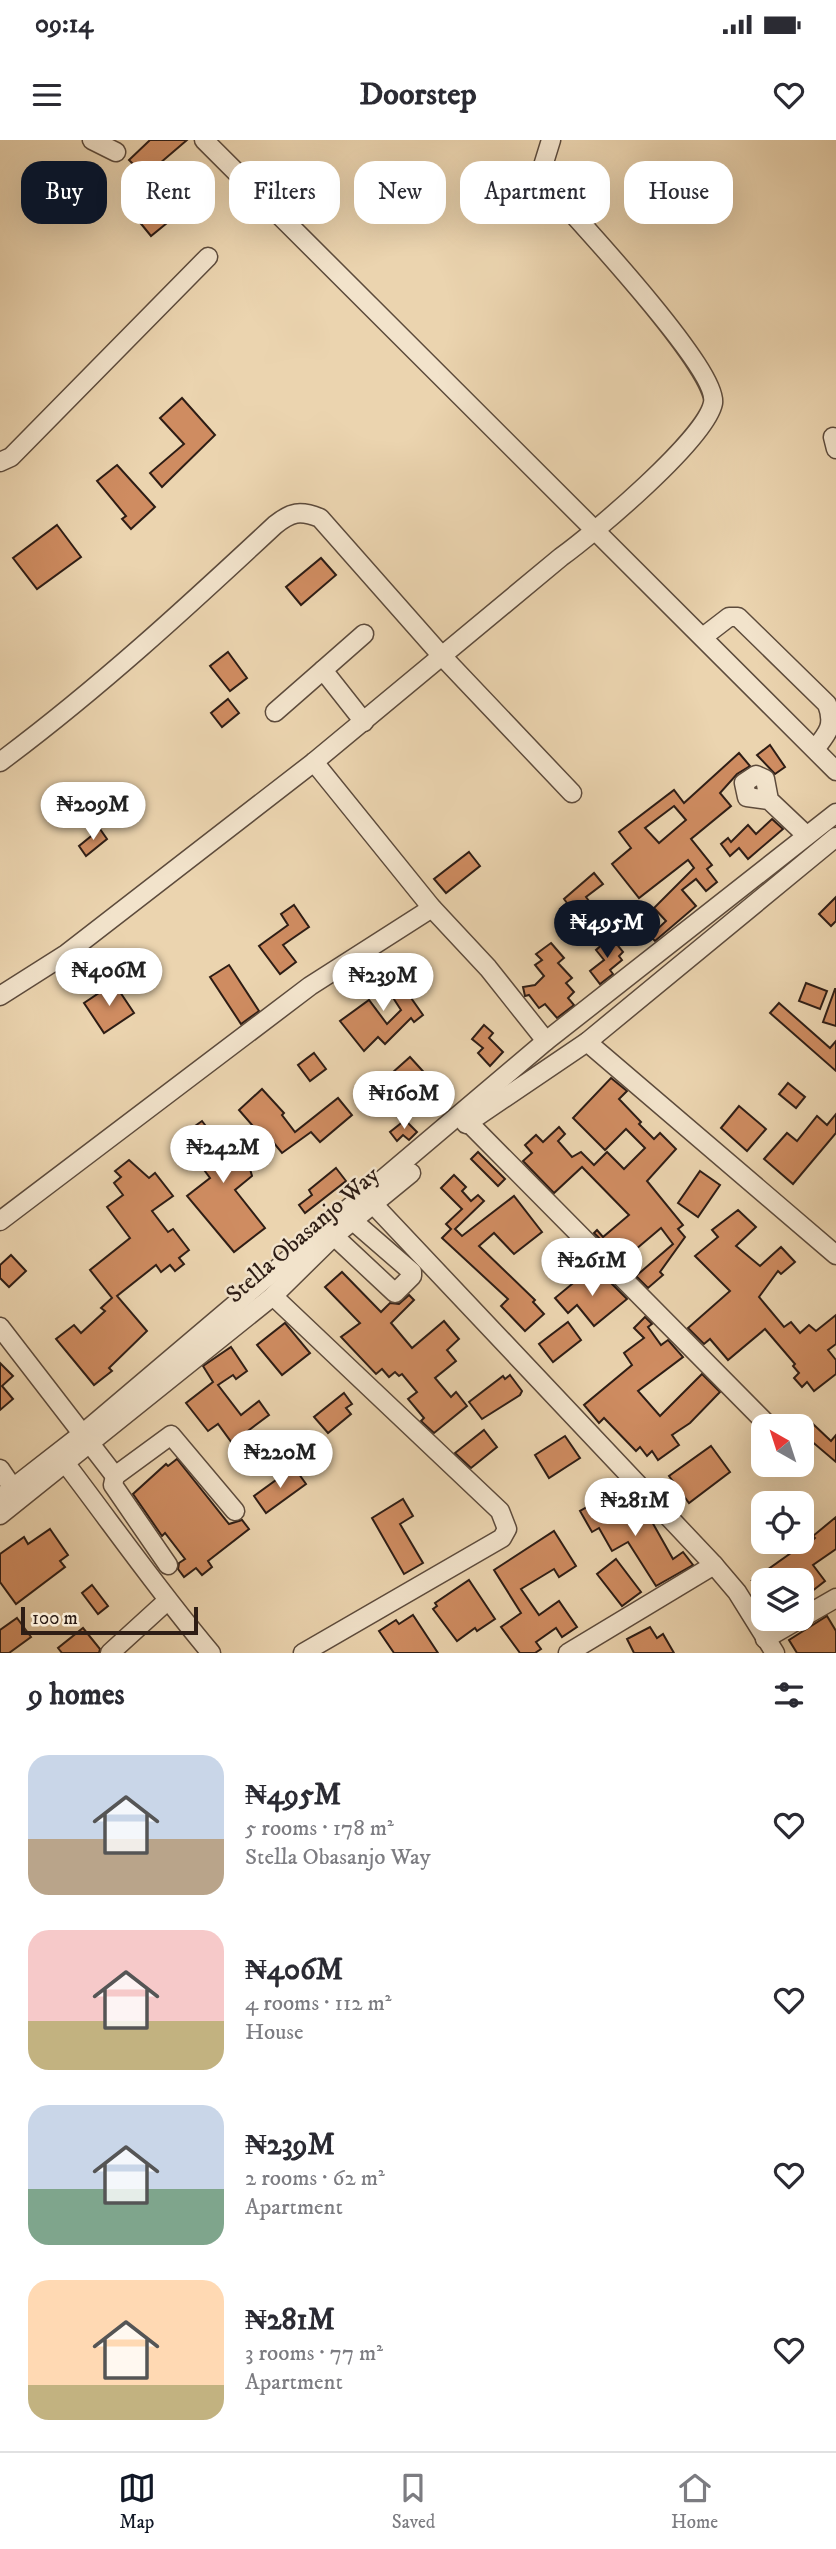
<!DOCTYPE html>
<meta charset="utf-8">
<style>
body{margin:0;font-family:"IM FELL DW Pica",serif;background:#f2f2f3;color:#2b2b33;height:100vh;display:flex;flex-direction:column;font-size:26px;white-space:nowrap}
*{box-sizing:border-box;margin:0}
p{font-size:23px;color:#7c7c81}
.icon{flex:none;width:38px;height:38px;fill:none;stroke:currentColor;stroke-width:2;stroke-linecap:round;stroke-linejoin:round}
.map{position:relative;height:1513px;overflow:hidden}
.details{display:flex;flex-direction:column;background:#fff;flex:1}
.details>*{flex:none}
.hud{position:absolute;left:21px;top:21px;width:794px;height:63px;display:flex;gap:14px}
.needle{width:46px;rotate:321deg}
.controls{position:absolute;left:751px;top:1274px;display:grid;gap:14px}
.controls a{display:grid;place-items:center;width:63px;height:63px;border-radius:14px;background:#fff;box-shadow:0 7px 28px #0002;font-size:35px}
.scale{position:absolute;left:21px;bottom:18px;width:177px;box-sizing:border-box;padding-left:7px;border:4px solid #2e1d15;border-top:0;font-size:19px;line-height:24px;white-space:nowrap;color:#2e1d15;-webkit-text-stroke:5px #f2e3cb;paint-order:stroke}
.price{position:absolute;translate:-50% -60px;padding:0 16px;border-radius:24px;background:#fff;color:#222;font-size:23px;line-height:46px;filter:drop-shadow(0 2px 4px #0008)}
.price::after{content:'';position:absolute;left:50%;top:42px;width:21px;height:16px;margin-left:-10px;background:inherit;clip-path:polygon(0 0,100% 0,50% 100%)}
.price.selected{background:#111827;color:#fff}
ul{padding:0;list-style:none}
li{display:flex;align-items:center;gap:21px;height:175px;padding:0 28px}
li span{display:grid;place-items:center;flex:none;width:196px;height:140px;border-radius:21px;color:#555}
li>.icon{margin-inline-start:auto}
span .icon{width:84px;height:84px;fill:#fffc;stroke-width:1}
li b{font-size:30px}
h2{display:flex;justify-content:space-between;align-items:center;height:84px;padding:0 28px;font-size:30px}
.pill{padding:0 24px;border-radius:21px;background:#fff;box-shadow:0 7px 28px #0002;font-size:24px;line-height:63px}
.pill.selected{background:#111827;color:#fff}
.status{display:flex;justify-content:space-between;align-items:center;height:49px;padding:0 35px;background:#fff;direction:ltr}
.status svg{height:19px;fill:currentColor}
header{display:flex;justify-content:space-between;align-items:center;height:91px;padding:0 28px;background:#fff;font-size:32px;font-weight:700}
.dock{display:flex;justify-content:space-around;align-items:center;height:98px;border-top:2px solid #e1e1e2;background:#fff;font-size:19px;color:#7c7c81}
.dock a{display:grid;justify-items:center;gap:4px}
.dock .selected{color:#111827}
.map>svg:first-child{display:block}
.building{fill:#cf8c61;stroke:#2e1d15;stroke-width:2;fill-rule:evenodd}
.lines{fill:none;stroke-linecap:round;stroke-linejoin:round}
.minor-casing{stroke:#5d4b3c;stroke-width:21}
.minor{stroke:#f2e3cb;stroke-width:18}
.labels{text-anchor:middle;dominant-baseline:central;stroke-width:5;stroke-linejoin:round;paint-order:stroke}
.street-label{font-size:24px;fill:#2e1d15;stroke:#f2e3cb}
</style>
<div class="status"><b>09:14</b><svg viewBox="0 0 49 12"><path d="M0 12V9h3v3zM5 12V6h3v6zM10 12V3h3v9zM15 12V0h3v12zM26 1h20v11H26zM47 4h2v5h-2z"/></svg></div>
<header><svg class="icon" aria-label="menu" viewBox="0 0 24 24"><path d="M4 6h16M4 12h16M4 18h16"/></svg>Doorstep<svg class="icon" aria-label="heart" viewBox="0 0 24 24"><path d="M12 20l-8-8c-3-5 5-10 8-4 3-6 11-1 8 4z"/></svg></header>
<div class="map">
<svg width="836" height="1513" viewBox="0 0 836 1513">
<rect width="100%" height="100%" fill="#ebd4af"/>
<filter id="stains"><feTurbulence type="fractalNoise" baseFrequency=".00286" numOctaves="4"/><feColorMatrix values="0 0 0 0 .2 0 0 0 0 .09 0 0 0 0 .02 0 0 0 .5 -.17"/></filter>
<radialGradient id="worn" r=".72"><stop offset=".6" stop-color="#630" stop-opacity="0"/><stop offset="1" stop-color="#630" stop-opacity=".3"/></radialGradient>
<g class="building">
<path d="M 150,0 L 187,0 L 145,36 L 129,20 Z"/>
<path d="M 158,42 L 183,70 L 151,96 L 129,69 Z"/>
<path d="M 182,258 L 215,295 L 162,347 L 150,333 L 184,304 L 160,278 Z"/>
<path d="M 117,325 L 155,367 L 131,389 L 122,379 L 126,376 L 97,341 Z"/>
<path d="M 57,385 L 81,417 L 37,449 L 13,418 Z"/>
<path d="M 321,418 L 336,435 L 301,465 L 286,447 Z"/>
<path d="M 228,512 L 247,538 L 230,551 L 210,526 Z"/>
<path d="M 228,559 L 239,573 L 222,587 L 211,573 Z"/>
<path d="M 770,605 L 785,627 L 775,634 L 757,615 Z"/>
<path d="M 739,613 L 750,626 L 737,634 L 720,653 L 731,666 L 691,699 L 712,725 L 707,729 L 717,742 L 706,751 L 696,739 L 682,750 L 696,766 L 655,801 L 650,796 L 666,781 L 654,768 L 694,728 L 688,720 L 639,758 L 612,724 L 631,708 L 619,692 L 674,650 L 684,663 ZM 674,666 L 686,680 L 659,703 L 645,688 Z"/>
<path d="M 772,679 L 783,689 L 748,719 L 739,708 L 730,716 L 721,704 L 728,698 L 731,702 L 748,685 L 756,694 Z"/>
<path d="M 100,689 L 107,699 L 86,716 L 79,706 Z"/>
<path d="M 469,712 L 480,726 L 446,753 L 434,739 Z"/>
<path d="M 594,733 L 603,744 L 586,757 L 592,765 L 577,776 L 581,781 L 574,787 L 560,769 L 567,763 L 564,759 Z"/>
<path d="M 836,757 L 836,781 L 831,786 L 819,774 Z"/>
<path d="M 294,765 L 309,787 L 283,805 L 296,822 L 280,834 L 259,806 L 288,785 L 281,774 Z"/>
<path d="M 611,797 L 623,812 L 619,816 L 622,820 L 610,830 L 613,834 L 600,844 L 590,831 L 604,820 L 596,810 Z"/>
<path d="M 551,803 L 564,818 L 558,823 L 572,838 L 566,843 L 574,852 L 568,858 L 574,865 L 557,878 L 545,864 L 539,868 L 529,855 L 525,856 L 523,847 L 535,845 L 544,836 L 535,825 L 542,820 L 536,814 Z"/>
<path d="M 229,825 L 259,871 L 241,884 L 210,837 Z"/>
<path d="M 396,825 L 414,852 L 409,855 L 423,875 L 414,882 L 411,878 L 385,904 L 378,897 L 364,911 L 340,881 L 369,860 L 387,884 L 401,870 L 379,836 Z"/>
<path d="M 114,843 L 134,873 L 104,893 L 84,863 Z"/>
<path d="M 806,843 L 827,851 L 820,869 L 799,861 Z"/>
<path d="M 835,849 L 836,849 L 836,886 L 823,882 Z"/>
<path d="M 779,863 L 830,908 L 836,901 L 836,931 L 770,873 Z"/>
<path d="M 484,885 L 493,893 L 489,898 L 503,912 L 490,926 L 478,913 L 483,908 L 472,899 Z"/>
<path d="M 314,913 L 326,929 L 310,941 L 298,925 Z"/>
<path d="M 410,917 L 430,939 L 409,957 L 418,966 L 402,982 L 374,949 Z"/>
<path d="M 611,938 L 627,951 L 619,959 L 641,982 L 639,984 L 654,999 L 660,993 L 676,1009 L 647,1041 L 683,1085 L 678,1089 L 685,1097 L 660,1132 L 663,1135 L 648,1148 L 636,1136 L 673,1104 L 661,1088 L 622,1121 L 594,1093 L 597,1090 L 603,1097 L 629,1075 L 582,1027 L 554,1053 L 523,1021 L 532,1013 L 525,1005 L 536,995 L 543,1002 L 559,987 L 565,994 L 558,1001 L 572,1017 L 581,1012 L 594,1025 L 607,1012 L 624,1029 L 645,1008 L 626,989 L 605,1010 L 573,978 Z"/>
<path d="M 788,943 L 805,957 L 796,968 L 779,954 Z"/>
<path d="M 262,949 L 284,973 L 282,975 L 295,992 L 338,958 L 352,975 L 320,1002 L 311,992 L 282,1013 L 264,991 L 260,994 L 239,970 Z"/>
<path d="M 739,966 L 766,989 L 747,1011 L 721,988 Z"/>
<path d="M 836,974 L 836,993 L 793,1044 L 764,1019 L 787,993 L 797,1001 L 817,976 L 827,985 Z"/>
<path d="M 405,980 L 417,992 L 409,1000 L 403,995 L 397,1001 L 390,992 Z"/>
<path d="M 202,981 L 212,994 L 216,990 L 235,1015 L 251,1005 L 262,1020 L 250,1029 L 252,1036 L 235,1050 L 265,1088 L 234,1112 L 187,1056 L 210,1038 L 196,1019 L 190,1024 L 184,1017 L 189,1013 L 178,998 Z"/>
<path d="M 478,1012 L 505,1039 L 498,1046 L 471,1019 Z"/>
<path d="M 129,1020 L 149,1038 L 155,1033 L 173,1056 L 152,1071 L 168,1092 L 173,1089 L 189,1110 L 179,1118 L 184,1124 L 175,1131 L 170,1125 L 161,1132 L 156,1125 L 117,1156 L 147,1191 L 109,1228 L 112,1231 L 94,1245 L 56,1199 L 74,1185 L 81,1193 L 105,1171 L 101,1168 L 112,1158 L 90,1130 L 130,1098 L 107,1067 L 123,1055 L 114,1043 L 121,1037 L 115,1031 Z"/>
<path d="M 336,1028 L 346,1041 L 305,1073 L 299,1065 L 312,1055 L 309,1050 Z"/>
<path d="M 700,1031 L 720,1045 L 698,1077 L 678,1063 Z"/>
<path d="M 454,1035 L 466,1047 L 462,1051 L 471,1061 L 478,1055 L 484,1061 L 455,1089 L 462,1096 L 514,1056 L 542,1092 L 514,1114 L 494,1093 L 479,1106 L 535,1160 L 533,1162 L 544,1174 L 525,1191 L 501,1166 L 508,1159 L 442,1098 L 451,1089 L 446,1084 L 462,1069 L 441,1048 Z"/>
<path d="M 738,1070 L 756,1087 L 736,1106 L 760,1126 L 781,1107 L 795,1122 L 781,1134 L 778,1131 L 759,1157 L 784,1187 L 791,1182 L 800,1193 L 809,1185 L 816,1191 L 836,1175 L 836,1204 L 828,1210 L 836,1220 L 836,1234 L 814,1251 L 807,1242 L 802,1247 L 794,1238 L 799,1233 L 793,1226 L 795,1224 L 765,1189 L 728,1220 L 710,1199 L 704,1204 L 688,1188 L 730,1151 L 695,1116 L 718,1097 L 712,1090 Z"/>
<path d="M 11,1115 L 26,1131 L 9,1147 L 0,1138 L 0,1125 Z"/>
<path d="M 342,1132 L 381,1172 L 390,1163 L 399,1164 L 409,1155 L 414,1160 L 391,1183 L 412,1208 L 444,1181 L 459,1199 L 447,1210 L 456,1221 L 435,1238 L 451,1257 L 456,1252 L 467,1266 L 434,1293 L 421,1281 L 424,1278 L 408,1259 L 417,1252 L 402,1234 L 399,1236 L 395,1232 L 389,1237 L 382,1229 L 376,1234 L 341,1197 L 360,1183 L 325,1147 Z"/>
<path d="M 600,1132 L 627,1159 L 594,1186 L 577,1165 L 568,1173 L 555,1158 L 583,1135 L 588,1142 Z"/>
<path d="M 645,1177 L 652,1184 L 648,1187 L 661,1205 L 668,1200 L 683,1217 L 638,1251 L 660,1276 L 702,1234 L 720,1252 L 690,1283 L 672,1295 L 679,1305 L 658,1320 L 652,1311 L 647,1316 L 640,1307 L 636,1311 L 604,1278 L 599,1283 L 584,1265 L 632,1225 L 624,1213 L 644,1198 L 634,1188 Z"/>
<path d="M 568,1182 L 581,1200 L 553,1222 L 539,1204 Z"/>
<path d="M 285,1183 L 310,1213 L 282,1235 L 257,1205 Z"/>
<path d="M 231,1207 L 247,1231 L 236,1239 L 233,1235 L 218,1245 L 241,1275 L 259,1261 L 269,1275 L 232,1303 L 218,1284 L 208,1291 L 186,1263 L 213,1242 L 203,1226 Z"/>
<path d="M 0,1223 L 13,1236 L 2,1246 L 13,1259 L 0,1270 Z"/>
<path d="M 510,1235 L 522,1251 L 520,1255 L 482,1279 L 469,1262 L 503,1236 L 505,1239 Z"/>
<path d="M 344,1253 L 352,1264 L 346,1268 L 351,1274 L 328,1293 L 314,1277 Z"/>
<path d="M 813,1284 L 831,1301 L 836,1295 L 836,1322 L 803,1294 Z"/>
<path d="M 484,1290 L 497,1307 L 471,1328 L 455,1313 Z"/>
<path d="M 565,1296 L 580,1318 L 549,1338 L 535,1315 Z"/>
<path d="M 711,1306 L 730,1332 L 689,1363 L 669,1336 Z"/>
<path d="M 177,1319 L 229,1384 L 242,1380 L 249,1389 L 208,1421 L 212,1427 L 202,1435 L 196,1428 L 184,1437 L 178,1429 L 179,1423 L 185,1419 L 165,1393 L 162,1396 L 133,1354 L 166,1324 L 168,1326 Z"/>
<path d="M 294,1327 L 306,1344 L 266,1373 L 254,1356 Z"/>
<path d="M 614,1352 L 631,1381 L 647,1373 L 673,1419 L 683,1412 L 693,1425 L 656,1446 L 628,1402 L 612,1411 L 599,1388 L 592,1392 L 580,1371 Z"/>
<path d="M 403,1359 L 413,1376 L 400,1384 L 423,1423 L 404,1434 L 372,1378 Z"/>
<path d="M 836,1377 L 836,1409 L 813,1425 L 825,1441 L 802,1459 L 802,1440 L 753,1440 L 798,1408 L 801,1411 L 815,1398 L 813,1396 Z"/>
<path d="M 50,1389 L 68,1415 L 60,1421 L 65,1427 L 16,1464 L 0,1442 L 0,1414 L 24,1397 L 28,1404 Z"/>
<path d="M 554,1391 L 576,1426 L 559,1437 L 554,1429 L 521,1449 L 539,1475 L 559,1461 L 577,1487 L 562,1497 L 556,1488 L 536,1502 L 541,1509 L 535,1513 L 520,1513 L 501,1487 L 521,1473 L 494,1430 Z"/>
<path d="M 616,1419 L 641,1452 L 622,1466 L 597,1434 Z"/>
<path d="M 469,1440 L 495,1479 L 477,1491 L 475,1488 L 457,1501 L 433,1469 L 437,1466 L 435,1463 Z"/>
<path d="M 92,1445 L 108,1466 L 98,1474 L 82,1453 Z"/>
<path d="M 413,1475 L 438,1513 L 394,1513 L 379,1491 L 396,1480 L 399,1484 Z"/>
<path d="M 827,1476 L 836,1491 L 836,1513 L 797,1513 L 789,1500 Z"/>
<path d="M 17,1478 L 31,1497 L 9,1513 L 0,1513 L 0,1490 Z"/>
<path d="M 650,1487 L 657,1498 L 663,1494 L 674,1513 L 634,1513 L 627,1499 Z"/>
<path d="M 83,1488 L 100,1509 L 99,1513 L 62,1513 L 58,1508 Z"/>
</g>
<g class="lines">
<g class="minor-casing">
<g id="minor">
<path d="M 92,0 L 116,12"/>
<path d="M 204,0 L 836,631"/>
<path d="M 833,297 L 836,309"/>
<path d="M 0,322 L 11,317 L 208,117"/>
<path d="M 703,497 L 729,477 L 738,477 L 827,564 C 835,585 828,593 815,609"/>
<path d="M 275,572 L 323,530"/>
<path d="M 364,582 L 323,530 L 364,494"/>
<path d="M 0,622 C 98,549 186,468 275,385 C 291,372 300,370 320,378 L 441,515 L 572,653"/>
<path d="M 314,622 L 432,768 L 488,828 L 546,901"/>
<path d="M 769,660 L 765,639 L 756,635 L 744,643 L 747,657 L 769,660 L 805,694"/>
<path d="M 0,856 L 66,814 L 314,622 L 561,417 C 593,394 706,299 713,263 C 719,230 571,72 543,41 L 542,29 L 551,0"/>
<path d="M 587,902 L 836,1115"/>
<path d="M 468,982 L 768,1285"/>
<path d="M 466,984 L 587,902 L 836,697"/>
<path d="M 374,1065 L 714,1425 L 737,1452 L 775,1513"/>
<path d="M 0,1081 L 310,846 L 432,768"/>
<path d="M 334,1096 L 395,1153 L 412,1136 L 412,1132 L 352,1080"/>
<path d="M 273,1156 L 500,1371 L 507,1389 L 502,1398 L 303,1513"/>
<path d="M 0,1187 L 115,1336"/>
<path d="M 66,1324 C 114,1387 160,1453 211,1513"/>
<path d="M 0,1329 L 13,1348"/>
<path d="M 0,1358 L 82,1294 L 546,901 L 836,673"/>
<path d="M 0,1375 L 273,1156 L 334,1096 L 411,1033"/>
<path d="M 168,1425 L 113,1345 L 115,1336 L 171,1295 L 235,1371"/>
<path d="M 765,1499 L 836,1458"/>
<path d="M 110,1513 L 167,1461"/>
<path d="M 568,1513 L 714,1425"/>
</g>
</g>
<use href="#minor" class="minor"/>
</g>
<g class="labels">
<g class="street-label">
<text transform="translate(303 1095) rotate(-41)">Stella Obasanjo Way</text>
</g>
</g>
<rect width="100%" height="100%" filter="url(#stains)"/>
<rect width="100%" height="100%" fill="url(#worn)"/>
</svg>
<div class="controls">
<a><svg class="needle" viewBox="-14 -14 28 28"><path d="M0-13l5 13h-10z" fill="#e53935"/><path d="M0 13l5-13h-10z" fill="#7c7c81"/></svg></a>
<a><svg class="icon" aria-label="locate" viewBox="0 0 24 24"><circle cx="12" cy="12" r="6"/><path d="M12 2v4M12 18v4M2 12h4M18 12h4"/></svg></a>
<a><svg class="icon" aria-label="layers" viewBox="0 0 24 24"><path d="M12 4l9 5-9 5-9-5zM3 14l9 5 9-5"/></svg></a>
</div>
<div class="scale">100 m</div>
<b class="price" style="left:93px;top:702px">₦209M</b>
<b class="price selected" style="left:607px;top:820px">₦495M</b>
<b class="price" style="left:109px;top:868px">₦406M</b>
<b class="price" style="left:383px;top:873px">₦239M</b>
<b class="price" style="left:404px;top:991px">₦160M</b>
<b class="price" style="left:223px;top:1045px">₦242M</b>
<b class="price" style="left:592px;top:1158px">₦261M</b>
<b class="price" style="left:280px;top:1350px">₦220M</b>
<b class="price" style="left:635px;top:1398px">₦281M</b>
<div class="hud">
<a class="pill selected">Buy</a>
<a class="pill">Rent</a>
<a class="pill">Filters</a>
<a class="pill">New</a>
<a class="pill">Apartment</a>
<a class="pill">House</a>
</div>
</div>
<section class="details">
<h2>9 homes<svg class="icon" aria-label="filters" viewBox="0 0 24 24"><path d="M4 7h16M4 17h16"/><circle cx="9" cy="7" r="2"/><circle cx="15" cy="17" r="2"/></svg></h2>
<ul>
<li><span style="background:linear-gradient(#c9d6e8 60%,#b9a48a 0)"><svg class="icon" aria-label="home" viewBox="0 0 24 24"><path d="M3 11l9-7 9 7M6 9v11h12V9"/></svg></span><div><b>₦495M</b><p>5 rooms · 178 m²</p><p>Stella Obasanjo Way</p></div><svg class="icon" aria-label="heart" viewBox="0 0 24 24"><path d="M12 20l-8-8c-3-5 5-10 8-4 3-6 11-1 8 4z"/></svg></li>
<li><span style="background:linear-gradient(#f6c9c9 65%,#c2b280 0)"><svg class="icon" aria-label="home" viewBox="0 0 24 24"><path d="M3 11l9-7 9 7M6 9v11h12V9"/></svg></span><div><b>₦406M</b><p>4 rooms · 112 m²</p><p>House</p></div><svg class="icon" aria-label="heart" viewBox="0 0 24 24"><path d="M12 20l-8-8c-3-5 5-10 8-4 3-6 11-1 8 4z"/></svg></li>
<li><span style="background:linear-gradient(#c9d6e8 60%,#7fa58c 0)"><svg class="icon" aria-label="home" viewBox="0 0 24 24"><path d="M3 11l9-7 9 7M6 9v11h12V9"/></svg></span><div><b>₦239M</b><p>2 rooms · 62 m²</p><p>Apartment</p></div><svg class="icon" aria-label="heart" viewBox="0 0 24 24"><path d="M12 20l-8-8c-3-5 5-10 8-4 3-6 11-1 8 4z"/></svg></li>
<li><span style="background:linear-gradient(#ffd9b3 75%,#c2b280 0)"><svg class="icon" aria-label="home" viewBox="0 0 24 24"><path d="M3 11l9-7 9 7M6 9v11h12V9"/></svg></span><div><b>₦281M</b><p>3 rooms · 77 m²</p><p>Apartment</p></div><svg class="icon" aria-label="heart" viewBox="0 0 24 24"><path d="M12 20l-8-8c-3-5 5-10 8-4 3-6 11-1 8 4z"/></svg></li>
</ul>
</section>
<nav class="dock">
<a class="selected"><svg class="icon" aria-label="map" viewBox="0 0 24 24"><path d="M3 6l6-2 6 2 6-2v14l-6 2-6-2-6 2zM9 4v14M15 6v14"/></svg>Map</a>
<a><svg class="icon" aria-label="saved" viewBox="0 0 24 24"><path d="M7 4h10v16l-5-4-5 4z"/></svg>Saved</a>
<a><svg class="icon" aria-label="home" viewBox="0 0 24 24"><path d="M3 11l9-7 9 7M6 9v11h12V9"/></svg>Home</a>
</nav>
